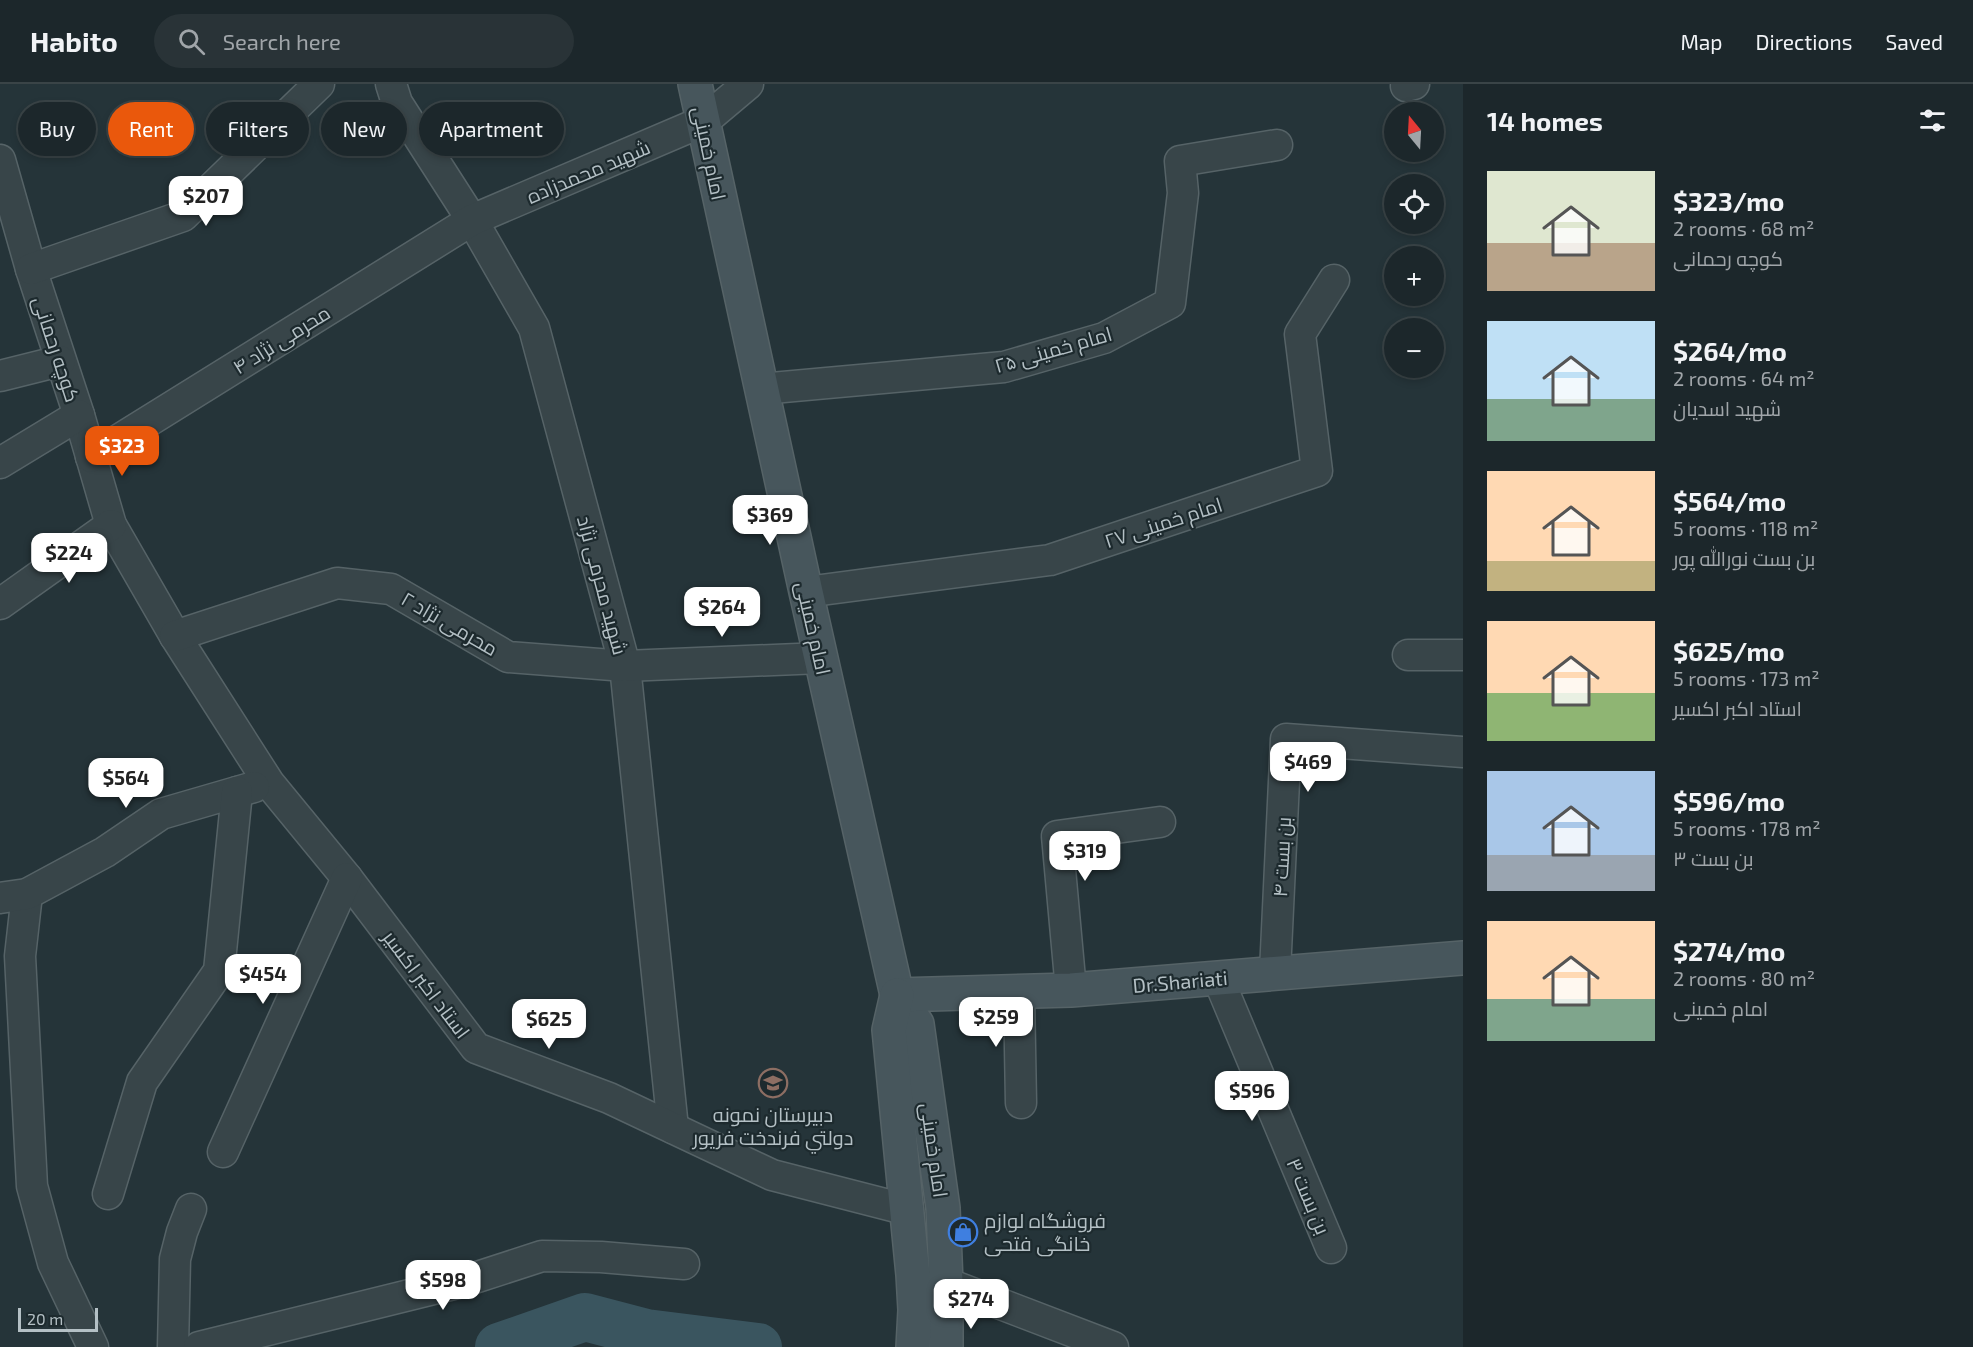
<!DOCTYPE html>
<meta charset="utf-8">
<style>
body{margin:0;font-family:"Exo 2",Cairo,sans-serif;background:#293337;color:#f1f3f6;height:100vh;display:flex;flex-direction:column;font-size:22px;white-space:nowrap}
*{box-sizing:border-box;margin:0}
p{font-size:20px;color:#a0a5a9}
.icon{flex:none;width:33px;height:33px;fill:none;stroke:currentColor;stroke-width:2;stroke-linecap:round;stroke-linejoin:round}
.map{position:relative;flex:1;overflow:hidden}
.drawer{display:flex;flex-direction:column;background:#1c272b;width:510px}
.drawer>*{flex:none}
.banner{position:absolute;left:18px;top:18px;width:570px;height:54px;display:flex;gap:12px}
.needle{width:39px;rotate:342deg}
.controls{position:absolute;left:1384px;top:18px;display:grid;gap:12px}
.controls a{display:grid;place-items:center;width:60px;height:60px;border-radius:50%;background:#1c272b;box-shadow:0 3px 9px #0003,0 0 0 2px #3a4447;font-size:30px}
.scale{position:absolute;left:18px;bottom:15px;width:80px;box-sizing:border-box;padding-left:6px;border:3px solid #b4c0c5;border-top:0;font-size:16px;line-height:21px;white-space:nowrap;color:#b4c0c5;-webkit-text-stroke:4px #1d2a2e;paint-order:stroke}
.price{position:absolute;translate:-50% -51px;padding:0 14px;border-radius:12px;background:#fff;color:#222;font-size:20px;line-height:39px;filter:drop-shadow(0 2px 3px #0008)}
.price::after{content:'';position:absolute;left:50%;top:36px;width:18px;height:14px;margin-left:-9px;background:inherit;clip-path:polygon(0 0,100% 0,50% 100%)}
.price.on{background:#ea580c;color:#fff}
ul{padding:0;list-style:none}
li{display:flex;align-items:center;gap:18px;height:150px;padding:0 24px}
li span{display:grid;place-items:center;flex:none;width:168px;height:120px;border-radius:0px;color:#555}
li>.icon{margin-inline-start:auto}
span .icon{width:72px;height:72px;fill:#fffc;stroke-width:1}
li b{font-size:26px}
h2{display:flex;justify-content:space-between;align-items:center;height:72px;padding:0 24px;font-size:26px}
.chip{padding:0 21px;border-radius:27px;background:#1c272b;box-shadow:0 3px 9px #0003,0 0 0 2px #3a4447;font-size:21px;line-height:54px}
.chip.on{background:#ea580c;color:#fff}
header{display:flex;align-items:center;gap:36px;box-sizing:border-box;height:84px;padding:0 30px;background:#1c272b;border-bottom:2px solid #3a4447}
header strong{font-size:28px}
nav{display:flex;gap:33px;margin-inline-start:auto;font-size:21px}
.search{width:420px;height:54px;background:#293337;display:flex;align-items:center;gap:15px;box-sizing:border-box;padding:0 21px;border-radius:33px;color:#a0a5a9;font-size:22px}
main{display:flex;flex:1;min-height:0}
.map>svg:first-child{display:block}
.lines{fill:none;stroke-linecap:round;stroke-linejoin:round}
.river{stroke:#3a555f;stroke-width:48}
.street-casing{stroke:#566367;stroke-width:33}
.secondary-casing{stroke:#566367;stroke-width:36}
.street{stroke:#384549;stroke-width:30}
.secondary{stroke:#47565c;stroke-width:33}
.labels{text-anchor:middle;dominant-baseline:central;stroke-width:4.5;stroke-linejoin:round;paint-order:stroke}
.street-label{font-size:20px;fill:#b4c0c5;stroke:#1d2a2e}
.poi-label{font-size:20px;fill:#b4c0c5;stroke:#1d2a2e}
</style>
<header>
<strong>Habito</strong>
<div class="search"><svg class="icon" aria-label="search" viewBox="0 0 24 24"><circle cx="10" cy="10" r="6"/><path d="M15 15l6 6"/></svg>Search here</div>
<nav><a>Map</a><a>Directions</a><a>Saved</a></nav>
</header>
<main>
<div class="map">
<svg width="1463" height="1263" viewBox="0 0 1463 1263">
<rect width="100%" height="100%" fill="#253439"/>
<g class="lines">
<path class="river" d="M 499,1263 L 585,1233 L 646,1249 L 758,1263"/>
<g class="street-casing">
<g id="street">
<path d="M 391,0 L 397,19 L 472,136 L 534,244 L 625,582 L 673,1044"/>
<path d="M 1406,2 L 1414,0"/>
<path d="M 0,76 L 31,185 L 79,331 L 111,441 L 175,552 L 269,699 L 347,794 L 476,964 L 609,1014 L 772,1091 L 908,1126"/>
<path d="M 31,185 L 183,132 L 319,0"/>
<path d="M 0,292 L 60,277"/>
<path d="M 761,305 L 1004,283 L 1104,254 L 1170,219 L 1183,109 L 1180,77 L 1277,61"/>
<path d="M 91,373 L 472,136 L 704,37 L 748,0"/>
<path d="M 0,379 L 79,331"/>
<path d="M 806,508 L 1050,476 L 1317,387 L 1300,250 L 1334,196"/>
<path d="M 0,520 L 111,441"/>
<path d="M 175,552 L 337,499 L 391,505 L 508,573 L 625,582 L 821,574"/>
<path d="M 1408,571 L 1463,571"/>
<path d="M 27,810 L 20,872 L 32,1102 L 53,1179 L 93,1263"/>
<path d="M 0,814 L 27,810 L 105,768 L 161,730 L 254,703"/>
<path d="M 1275,888 L 1286,655 L 1463,668"/>
<path d="M 1218,894 L 1331,1164"/>
<path d="M 1071,906 L 1057,752 L 1160,738"/>
<path d="M 1019,909 L 1021,1019"/>
<path d="M 223,1068 L 347,794"/>
<path d="M 108,1110 L 142,998 L 219,887 L 237,708"/>
<path d="M 946,1199 L 1113,1263"/>
<path d="M 173,1263 L 175,1175 L 182,1148 L 191,1125"/>
<path d="M 199,1263 L 462,1198 L 542,1172 L 601,1173 L 684,1180"/>
</g>
</g>
<g class="secondary-casing">
<g id="secondary">
<path d="M 695,0 L 806,508 L 897,911 L 917,940 L 943,1124 L 946,1199 L 946,1263"/>
<path d="M 897,911 L 1071,906 L 1463,874"/>
<path d="M 897,911 L 889,946 L 913,1191 L 915,1226 L 913,1263"/>
</g>
</g>
<use href="#street" class="street"/>
<use href="#secondary" class="secondary"/>
</g>
<defs>
<g id="school-ring" transform="scale(1.5)"><circle r="9.5" fill="#1d2a2e" stroke="#8d6e63" stroke-width="1.5"/><path d="M0-5L7-2L0 1L-7-2ZM-4 1L0 2.5L4 1V4Q0 6-4 4Z" fill="#8d6e63"/></g>
<g id="shop-ring" transform="scale(1.5)"><circle r="9.5" fill="#1d2a2e" stroke="#3f7fe0" stroke-width="1.5"/><path d="M-5-2.5h2.3a2.7 3.5 0 0 1 5.4 0H5L5.5 6h-11ZM-1.5-2.5h3a1.5 2.3 0 0 0-3 0Z" fill="#3f7fe0"/></g>
</defs>
<g fill-rule="evenodd">
<use href="#school-ring" x="773" y="999"/>
<use href="#shop-ring" x="963" y="1148"/>
</g>
<g class="labels">
<g class="street-label">
<text transform="translate(710 69) rotate(78)">امام خمینی</text>
<text transform="translate(588 87) rotate(-23)">شهید محمدزاده</text>
<text transform="translate(281 255) rotate(-32)">محرمی نژاد ۴</text>
<text transform="translate(57 265) rotate(72)">کوچه رحمانی</text>
<text transform="translate(1053 265) rotate(-16)">امام خمینی ۲۵</text>
<text transform="translate(1163 438) rotate(-18)">امام خمینی ۲۷</text>
<text transform="translate(603 501) rotate(75)">شهید محرمی نژاد</text>
<text transform="translate(450 539) rotate(30)">محرمی نژاد ۲</text>
<text transform="translate(814 544) rotate(77)">امام خمینی</text>
<text transform="translate(1281 773) rotate(-87)">بن بست ۴</text>
<text transform="translate(1180 897) rotate(-5)">Dr.Shariati</text>
<text transform="translate(427 900) rotate(53)">استاد اکبر اکسیر</text>
<text transform="translate(935 1066) rotate(82)">امام خمینی</text>
<text transform="translate(1309 1112) rotate(67)">بن بست ۳</text>
</g>
<g class="poi-label">
<text x="773" y="1030">دبیرستان نمونه<tspan x="773" dy="23">دولتي فرندخت فريور</tspan></text>
<text x="984" y="1136" text-anchor="start">فروشگاه لوازم<tspan x="984" dy="23">خانگی فتحی</tspan></text>
</g>
</g>
</svg>
<div class="controls">
<a><svg class="needle" viewBox="-14 -14 28 28"><path d="M0-13l5 13h-10z" fill="#e53935"/><path d="M0 13l5-13h-10z" fill="#a0a5a9"/></svg></a>
<a><svg class="icon" aria-label="locate" viewBox="0 0 24 24"><circle cx="12" cy="12" r="6"/><path d="M12 2v4M12 18v4M2 12h4M18 12h4"/></svg></a>
<a>+</a>
<a>−</a>
</div>
<div class="scale">20 m</div>
<b class="price" style="left:206px;top:143px">$207</b>
<b class="price on" style="left:122px;top:393px">$323</b>
<b class="price" style="left:770px;top:462px">$369</b>
<b class="price" style="left:69px;top:500px">$224</b>
<b class="price" style="left:722px;top:554px">$264</b>
<b class="price" style="left:1308px;top:709px">$469</b>
<b class="price" style="left:126px;top:725px">$564</b>
<b class="price" style="left:1085px;top:798px">$319</b>
<b class="price" style="left:263px;top:921px">$454</b>
<b class="price" style="left:996px;top:964px">$259</b>
<b class="price" style="left:549px;top:966px">$625</b>
<b class="price" style="left:1252px;top:1038px">$596</b>
<b class="price" style="left:443px;top:1227px">$598</b>
<b class="price" style="left:971px;top:1246px">$274</b>
<div class="banner">
<a class="chip">Buy</a>
<a class="chip on">Rent</a>
<a class="chip">Filters</a>
<a class="chip">New</a>
<a class="chip">Apartment</a>
</div>
</div>
<section class="drawer">
<h2>14 homes<svg class="icon" aria-label="filters" viewBox="0 0 24 24"><path d="M4 7h16M4 17h16"/><circle cx="9" cy="7" r="2"/><circle cx="15" cy="17" r="2"/></svg></h2>
<ul>
<li><span style="background:linear-gradient(#dfe7d0 60%,#b9a48a 0)"><svg class="icon" aria-label="home" viewBox="0 0 24 24"><path d="M3 11l9-7 9 7M6 9v11h12V9"/></svg></span><div><b>$323/mo</b><p>2 rooms · 68 m²</p><p>کوچه رحمانی</p></div></li>
<li><span style="background:linear-gradient(#bfe0f5 65%,#7fa58c 0)"><svg class="icon" aria-label="home" viewBox="0 0 24 24"><path d="M3 11l9-7 9 7M6 9v11h12V9"/></svg></span><div><b>$264/mo</b><p>2 rooms · 64 m²</p><p>شهید اسدیان</p></div></li>
<li><span style="background:linear-gradient(#ffd9b3 75%,#c2b280 0)"><svg class="icon" aria-label="home" viewBox="0 0 24 24"><path d="M3 11l9-7 9 7M6 9v11h12V9"/></svg></span><div><b>$564/mo</b><p>5 rooms · 118 m²</p><p>بن بست نورالله پور</p></div></li>
<li><span style="background:linear-gradient(#ffd9b3 60%,#8fb573 0)"><svg class="icon" aria-label="home" viewBox="0 0 24 24"><path d="M3 11l9-7 9 7M6 9v11h12V9"/></svg></span><div><b>$625/mo</b><p>5 rooms · 173 m²</p><p>استاد اکبر اکسیر</p></div></li>
<li><span style="background:linear-gradient(#a9c7e8 70%,#9aa5b1 0)"><svg class="icon" aria-label="home" viewBox="0 0 24 24"><path d="M3 11l9-7 9 7M6 9v11h12V9"/></svg></span><div><b>$596/mo</b><p>5 rooms · 178 m²</p><p>بن بست ۳</p></div></li>
<li><span style="background:linear-gradient(#ffd9b3 65%,#7fa58c 0)"><svg class="icon" aria-label="home" viewBox="0 0 24 24"><path d="M3 11l9-7 9 7M6 9v11h12V9"/></svg></span><div><b>$274/mo</b><p>2 rooms · 80 m²</p><p>امام خمینی</p></div></li>
</ul>
</section>
</main>
